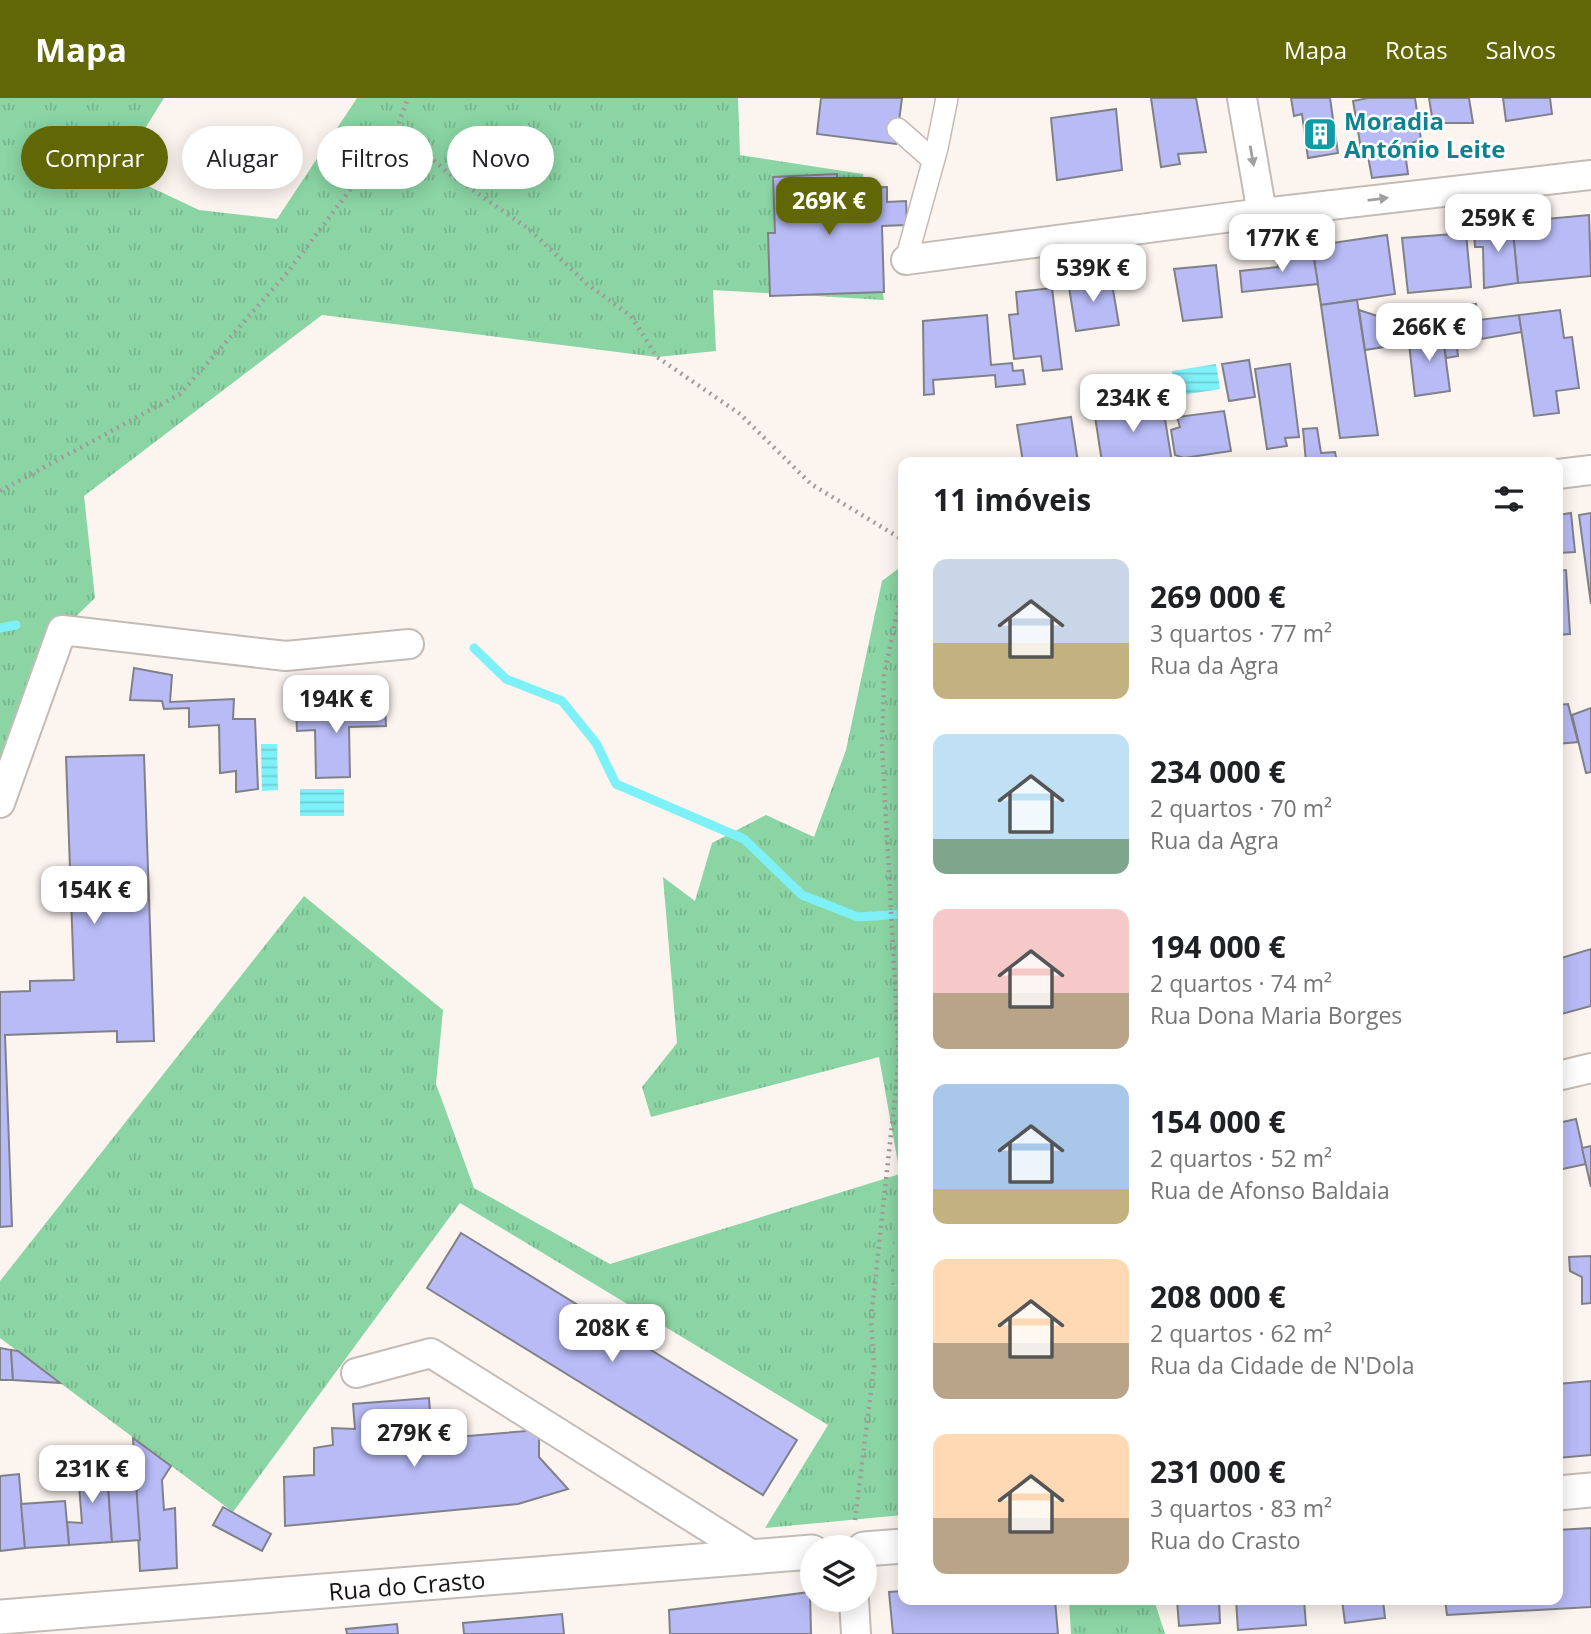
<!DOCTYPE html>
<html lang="pt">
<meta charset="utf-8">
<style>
body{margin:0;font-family:"Open Sans",sans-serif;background:#f2f2f2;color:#202124;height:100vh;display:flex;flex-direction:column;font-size:26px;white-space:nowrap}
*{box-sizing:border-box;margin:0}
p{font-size:23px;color:#757577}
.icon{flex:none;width:38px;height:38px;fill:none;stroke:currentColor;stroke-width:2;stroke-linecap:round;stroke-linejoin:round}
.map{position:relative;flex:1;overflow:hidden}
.drawer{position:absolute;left:898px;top:359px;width:665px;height:1148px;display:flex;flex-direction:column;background:#fff;border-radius:14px;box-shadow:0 4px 18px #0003}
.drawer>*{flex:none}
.hud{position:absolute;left:21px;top:28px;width:665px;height:63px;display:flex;gap:14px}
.fabs{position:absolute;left:800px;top:1437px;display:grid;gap:14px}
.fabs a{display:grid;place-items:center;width:77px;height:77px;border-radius:50%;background:#fff;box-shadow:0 4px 18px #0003;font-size:35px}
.price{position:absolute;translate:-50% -60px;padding:0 16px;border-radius:14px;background:#fff;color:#222;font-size:23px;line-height:46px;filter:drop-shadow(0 2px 4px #0008)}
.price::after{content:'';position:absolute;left:50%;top:42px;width:21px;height:16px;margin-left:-10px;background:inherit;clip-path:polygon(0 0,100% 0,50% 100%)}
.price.selected{background:#626706;color:#fff}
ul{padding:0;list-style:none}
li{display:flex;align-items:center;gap:21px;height:175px;padding:0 35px}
li span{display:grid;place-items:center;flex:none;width:196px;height:140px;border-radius:14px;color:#555}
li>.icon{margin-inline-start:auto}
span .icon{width:84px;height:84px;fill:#fffc;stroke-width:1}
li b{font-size:30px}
h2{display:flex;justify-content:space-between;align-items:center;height:84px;padding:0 35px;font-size:30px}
.chip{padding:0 24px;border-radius:32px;background:#fff;box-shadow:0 4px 18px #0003;font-size:24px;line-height:63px}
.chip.selected{background:#626706;color:#fff}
header{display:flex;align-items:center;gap:42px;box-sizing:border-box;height:98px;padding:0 35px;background:#626706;color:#fff}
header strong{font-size:33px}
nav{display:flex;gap:38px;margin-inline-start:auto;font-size:24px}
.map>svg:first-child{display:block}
.grass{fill:url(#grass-tufts)}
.park{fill:url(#park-dots)}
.water{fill:url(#water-rules)}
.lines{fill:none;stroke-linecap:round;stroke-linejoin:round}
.stream{stroke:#7ef0f7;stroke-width:9}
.building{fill:#b8bbf6;stroke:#808188;stroke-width:2}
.pedestrian-casing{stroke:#c3bbb6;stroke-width:24}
.minor-casing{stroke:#c3bbb6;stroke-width:32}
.tertiary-casing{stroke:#c3bbb6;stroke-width:37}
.path{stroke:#a19b98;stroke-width:4.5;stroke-dasharray:2 5;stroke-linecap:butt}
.pedestrian{stroke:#fff;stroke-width:21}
.minor{stroke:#fff;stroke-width:28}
.tertiary{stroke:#fff;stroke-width:33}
.oneway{fill:#a1a0a0}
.labels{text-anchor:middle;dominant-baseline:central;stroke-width:5;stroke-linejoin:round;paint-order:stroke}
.culture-label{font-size:24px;font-weight:bold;fill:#0d838f;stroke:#fff;text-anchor:start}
.street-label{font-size:24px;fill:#151211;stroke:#fff}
</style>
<header>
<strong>Mapa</strong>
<nav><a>Mapa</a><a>Rotas</a><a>Salvos</a></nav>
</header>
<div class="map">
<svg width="1591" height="1536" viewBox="0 0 1591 1536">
<defs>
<pattern id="grass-tufts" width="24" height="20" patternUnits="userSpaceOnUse" patternTransform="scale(1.75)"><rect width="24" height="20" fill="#8bd5a4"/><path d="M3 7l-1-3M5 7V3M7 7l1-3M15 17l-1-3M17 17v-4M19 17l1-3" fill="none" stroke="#77b68c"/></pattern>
<pattern id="park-dots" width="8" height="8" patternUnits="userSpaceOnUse" patternTransform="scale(1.75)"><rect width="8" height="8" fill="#8bd5a4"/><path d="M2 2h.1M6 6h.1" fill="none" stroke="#77b68c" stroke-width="1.8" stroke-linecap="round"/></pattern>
<pattern id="water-rules" width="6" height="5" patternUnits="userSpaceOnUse" patternTransform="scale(1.75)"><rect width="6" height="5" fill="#7ef0f7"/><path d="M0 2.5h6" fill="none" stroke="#6ccdd3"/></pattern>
</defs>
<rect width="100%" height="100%" fill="#fcf4ef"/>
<g class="grass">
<path d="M 0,0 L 164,0 L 146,29 L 146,87 L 199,112 L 277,121 L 357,0 L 738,0 L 740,57 L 863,76 L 884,202 L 713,192 L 716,253 L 657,259 L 322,217 L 84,398 L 95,500 L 62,532 L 0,705 Z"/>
<path d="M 903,467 L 903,1076 L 890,1187 L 903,1188 L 903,1417 L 765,1430 L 828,1327 L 460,1105 L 233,1414 L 0,1240 L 0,1183 L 304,798 L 443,912 L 436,986 L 474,1090 L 610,1166 L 900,1076 L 879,959 L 651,1019 L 642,989 L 677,945 L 663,779 L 695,803 L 712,745 L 766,717 L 814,739 L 846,652 L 882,483 Z"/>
<path d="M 1069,1502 L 1154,1502 L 1165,1536 L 1071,1536 Z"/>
</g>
<path class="park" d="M 900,1076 L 903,1076 L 903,1188 L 889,1187 Z"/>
<g class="water">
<path d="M 1216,266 L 1220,291 L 1176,298 L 1172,273 Z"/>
<path d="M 261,646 L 277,646 L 278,692 L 262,693 Z"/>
<rect x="300" y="691" width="44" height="27"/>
</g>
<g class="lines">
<g class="stream">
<path d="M 0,530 L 16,527"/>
<path d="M 474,550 L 506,581 L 562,603 L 596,645 L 616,686 L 744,741 L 802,797 L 858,819 L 903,816"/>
</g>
</g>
<g class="building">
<path d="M 821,0 L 902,0 L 896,46 L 817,36 Z"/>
<path d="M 1151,0 L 1196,0 L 1206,54 L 1178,56 L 1180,66 L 1161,69 Z"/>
<path d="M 1291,0 L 1330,0 L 1338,55 L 1308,60 L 1302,16 L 1294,18 Z"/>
<path d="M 1368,0 L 1415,0 L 1421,42 L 1404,47 L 1408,76 L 1372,80 L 1367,53 L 1361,51 L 1353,3 Z"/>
<path d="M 1429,0 L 1469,0 L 1473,25 L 1433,25 Z"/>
<path d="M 1503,0 L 1550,0 L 1552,16 L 1506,23 Z"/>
<path d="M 1116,11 L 1122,72 L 1057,82 L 1051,20 Z"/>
<path d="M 837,76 L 837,90 L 887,89 L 887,104 L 906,103 L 907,127 L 882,128 L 884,194 L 770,198 L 768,135 L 775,135 L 773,79 Z"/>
<path d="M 1589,117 L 1591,178 L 1518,185 L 1512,124 Z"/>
<path d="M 1512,124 L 1518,185 L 1484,190 L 1483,149 L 1475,149 L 1474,131 Z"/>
<path d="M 1466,135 L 1471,189 L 1408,195 L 1402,140 Z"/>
<path d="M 1387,137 L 1395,196 L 1321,207 L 1312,148 Z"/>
<path d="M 1313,155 L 1318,186 L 1242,194 L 1240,173 L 1278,169 L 1277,158 Z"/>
<path d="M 1216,167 L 1222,219 L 1183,223 L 1174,171 Z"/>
<path d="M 1098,178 L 1100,188 L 1112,186 L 1119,227 L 1076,233 L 1068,183 Z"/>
<path d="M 1052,190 L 1062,271 L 1043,273 L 1041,258 L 1014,261 L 1009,217 L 1018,216 L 1016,194 Z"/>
<path d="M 1357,202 L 1378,337 L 1340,340 L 1321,207 Z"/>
<path d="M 1476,206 L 1479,222 L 1519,217 L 1522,234 L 1469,243 L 1456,240 L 1458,258 L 1446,260 L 1439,212 Z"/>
<path d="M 1359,212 L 1405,227 L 1409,245 L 1365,252 Z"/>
<path d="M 1560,212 L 1564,240 L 1572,239 L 1579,290 L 1556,293 L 1559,315 L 1534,318 L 1519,217 Z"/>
<path d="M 987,217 L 991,267 L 1012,265 L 1013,273 L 1023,272 L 1025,286 L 996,289 L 995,277 L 933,282 L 934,296 L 924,297 L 923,223 Z"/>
<path d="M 1442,233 L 1450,293 L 1415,298 L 1408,237 Z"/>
<path d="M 1249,262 L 1255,299 L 1229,303 L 1222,266 Z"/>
<path d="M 1290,266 L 1299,339 L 1285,340 L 1287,348 L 1267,351 L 1255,271 Z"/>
<path d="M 1162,303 L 1172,364 L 1102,364 L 1094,312 Z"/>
<path d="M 1224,313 L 1231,353 L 1184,360 L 1175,357 L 1171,332 L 1180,329 L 1177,319 Z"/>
<path d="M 1071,319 L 1078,364 L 1023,364 L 1017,327 Z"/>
<path d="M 1317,330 L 1321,355 L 1335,354 L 1337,364 L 1306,364 L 1303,331 Z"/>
<path d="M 1571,415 L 1575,454 L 1558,455 L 1558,417 Z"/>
<path d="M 1591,415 L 1591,506 L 1579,417 Z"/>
<path d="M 1566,472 L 1570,536 L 1558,537 L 1558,473 Z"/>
<path d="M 134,570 L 172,577 L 170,604 L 234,601 L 233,621 L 255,621 L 258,691 L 236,694 L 236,673 L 220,675 L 219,627 L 189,629 L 189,610 L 164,611 L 162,603 L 130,602 Z"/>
<path d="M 1568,606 L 1578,644 L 1558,646 L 1558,607 Z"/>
<path d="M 385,609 L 386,628 L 349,629 L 350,679 L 316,680 L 315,632 L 297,633 L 296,611 Z"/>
<path d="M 1591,610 L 1591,674 L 1586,675 L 1572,617 Z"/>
<path d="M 144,657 L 154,943 L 117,944 L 117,933 L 5,937 L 12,1128 L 0,1129 L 0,894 L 30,893 L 30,883 L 74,882 L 66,659 Z"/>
<path d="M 1591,851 L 1591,908 L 1558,917 L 1558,861 Z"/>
<path d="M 1576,1021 L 1586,1066 L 1558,1072 L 1558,1025 Z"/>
<path d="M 1591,1048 L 1591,1089 L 1582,1050 Z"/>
<path d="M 461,1135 L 797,1342 L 763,1397 L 427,1190 Z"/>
<path d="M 1591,1158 L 1591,1205 L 1582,1206 L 1582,1179 L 1570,1173 L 1569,1159 Z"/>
<path d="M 0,1250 L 11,1252 L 13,1282 L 0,1282 Z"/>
<path d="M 11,1252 L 18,1253 L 60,1285 L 13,1282 Z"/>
<path d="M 1591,1283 L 1591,1357 L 1558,1360 L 1558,1286 Z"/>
<path d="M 429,1300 L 432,1341 L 539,1332 L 539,1359 L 568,1391 L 518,1406 L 285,1428 L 284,1379 L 314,1377 L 314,1350 L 333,1347 L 332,1330 L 355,1331 L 353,1306 Z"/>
<path d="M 133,1340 L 171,1368 L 162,1382 L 164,1412 L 175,1410 L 177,1470 L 140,1473 Z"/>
<path d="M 106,1360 L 112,1444 L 69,1447 L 67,1424 L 82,1425 L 77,1362 Z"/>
<path d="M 135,1371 L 140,1442 L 112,1444 L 107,1373 Z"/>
<path d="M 19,1376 L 25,1450 L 0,1453 L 0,1378 Z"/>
<path d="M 65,1403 L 69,1447 L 25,1450 L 21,1406 Z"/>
<path d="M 223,1409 L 271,1436 L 262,1453 L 213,1427 Z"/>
<path d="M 1591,1430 L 1591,1509 L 1447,1517 L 1445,1502 L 1558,1502 L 1558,1432 Z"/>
<path d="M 903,1493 L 903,1502 L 973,1502 L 973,1504 L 1055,1502 L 1058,1536 L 893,1536 L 889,1494 Z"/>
<path d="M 810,1494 L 811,1536 L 670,1536 L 669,1512 Z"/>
<path d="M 1177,1502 L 1219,1502 L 1220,1525 L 1179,1528 Z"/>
<path d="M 1236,1502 L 1304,1502 L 1306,1527 L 1238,1532 Z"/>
<path d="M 1342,1502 L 1383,1502 L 1385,1520 L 1345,1525 Z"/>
<path d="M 562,1516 L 564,1536 L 464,1536 L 463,1525 Z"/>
<path d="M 397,1526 L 398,1536 L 347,1536 L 346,1531 Z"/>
</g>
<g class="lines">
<g class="pedestrian-casing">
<g id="pedestrian">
<path d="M 898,31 L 933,62"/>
<path d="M 906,162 L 937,50 L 947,0"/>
</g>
</g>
<g class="minor-casing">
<g id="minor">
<path d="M 1242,0 L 1262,115"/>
<path d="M 906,162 L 1262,115 L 1591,77"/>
<path d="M 1558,376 L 1591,372"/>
<path d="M 0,705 L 62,532 L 286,558 L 409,546"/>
<path d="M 1558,978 L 1591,970"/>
<path d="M 356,1275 L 431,1255 L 754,1458"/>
<path d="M 854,1502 L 856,1536"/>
</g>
</g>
<g class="tertiary-casing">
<g id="tertiary">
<path d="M 1558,1395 L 1591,1392"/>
<path d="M 864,1451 L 903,1448"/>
<path id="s1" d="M 0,1519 L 812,1454"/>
</g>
</g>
<g class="path">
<path d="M 397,30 L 448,75 L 529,131 L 587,186 L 631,218 L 657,259 L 740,316 L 811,386 L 903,442"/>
<path d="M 0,393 L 180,296 L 287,175 L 397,30 L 408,0"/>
<path d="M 855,1422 L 874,1269 L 871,1221 L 899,961 L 882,647 L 884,577 L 903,487"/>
</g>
<use href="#pedestrian" class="pedestrian"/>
<use href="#minor" class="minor"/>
<use href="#tertiary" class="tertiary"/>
</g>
<defs><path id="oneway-solid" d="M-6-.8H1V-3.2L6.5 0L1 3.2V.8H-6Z" transform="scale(1.75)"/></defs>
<g class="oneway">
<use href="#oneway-solid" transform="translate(1252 58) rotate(80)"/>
<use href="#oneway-solid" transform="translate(1378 101) rotate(-7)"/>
</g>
<defs>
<g id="building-square" transform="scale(1.75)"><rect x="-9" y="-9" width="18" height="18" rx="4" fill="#0f9aa8" stroke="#fff"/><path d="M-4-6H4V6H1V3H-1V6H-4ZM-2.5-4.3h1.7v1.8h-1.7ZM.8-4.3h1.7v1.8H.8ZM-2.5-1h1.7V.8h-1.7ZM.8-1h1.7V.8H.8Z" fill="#fff"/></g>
</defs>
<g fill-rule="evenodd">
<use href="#building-square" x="1320" y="36"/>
</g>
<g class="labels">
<g class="culture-label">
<text x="1344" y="22">Moradia<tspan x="1344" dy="28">António Leite</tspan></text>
</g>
<g class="street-label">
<text stroke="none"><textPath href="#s1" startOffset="408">Rua do Crasto</textPath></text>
</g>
</g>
</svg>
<div class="fabs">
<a><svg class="icon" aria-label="layers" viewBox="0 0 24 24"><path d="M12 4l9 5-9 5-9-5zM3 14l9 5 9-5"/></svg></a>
</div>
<b class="price selected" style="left:829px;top:139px">269K €</b>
<b class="price" style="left:1498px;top:156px">259K €</b>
<b class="price" style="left:1282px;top:176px">177K €</b>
<b class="price" style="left:1093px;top:206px">539K €</b>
<b class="price" style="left:1429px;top:265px">266K €</b>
<b class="price" style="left:1133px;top:336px">234K €</b>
<b class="price" style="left:336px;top:637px">194K €</b>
<b class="price" style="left:94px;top:828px">154K €</b>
<b class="price" style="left:612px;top:1266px">208K €</b>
<b class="price" style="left:414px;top:1371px">279K €</b>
<b class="price" style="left:92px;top:1407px">231K €</b>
<div class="hud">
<a class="chip selected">Comprar</a>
<a class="chip">Alugar</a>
<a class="chip">Filtros</a>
<a class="chip">Novo</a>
</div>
<section class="drawer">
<h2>11 imóveis<svg class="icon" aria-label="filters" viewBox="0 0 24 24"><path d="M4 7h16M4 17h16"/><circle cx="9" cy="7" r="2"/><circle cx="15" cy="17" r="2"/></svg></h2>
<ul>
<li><span style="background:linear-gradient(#c9d6e8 60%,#c2b280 0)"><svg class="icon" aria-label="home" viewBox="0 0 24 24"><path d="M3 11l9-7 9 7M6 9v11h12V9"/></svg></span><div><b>269 000 €</b><p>3 quartos · 77 m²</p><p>Rua da Agra</p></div></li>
<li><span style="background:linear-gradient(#bfe0f5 75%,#7fa58c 0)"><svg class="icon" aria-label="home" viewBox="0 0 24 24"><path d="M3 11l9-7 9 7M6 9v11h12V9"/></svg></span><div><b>234 000 €</b><p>2 quartos · 70 m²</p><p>Rua da Agra</p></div></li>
<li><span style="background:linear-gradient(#f6c9c9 60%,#b9a48a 0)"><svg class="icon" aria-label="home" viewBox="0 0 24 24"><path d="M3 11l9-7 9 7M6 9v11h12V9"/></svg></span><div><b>194 000 €</b><p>2 quartos · 74 m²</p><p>Rua Dona Maria Borges</p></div></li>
<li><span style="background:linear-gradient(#a9c7e8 75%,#c2b280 0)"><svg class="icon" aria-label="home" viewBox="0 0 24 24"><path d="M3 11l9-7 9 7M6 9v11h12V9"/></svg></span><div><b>154 000 €</b><p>2 quartos · 52 m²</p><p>Rua de Afonso Baldaia</p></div></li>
<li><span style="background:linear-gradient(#ffd9b3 60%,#b9a48a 0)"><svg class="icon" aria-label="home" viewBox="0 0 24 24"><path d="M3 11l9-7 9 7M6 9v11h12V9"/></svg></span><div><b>208 000 €</b><p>2 quartos · 62 m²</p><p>Rua da Cidade de N'Dola</p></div></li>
<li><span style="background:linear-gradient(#ffd9b3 60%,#b9a48a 0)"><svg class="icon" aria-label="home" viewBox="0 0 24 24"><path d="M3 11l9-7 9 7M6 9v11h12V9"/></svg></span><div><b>231 000 €</b><p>3 quartos · 83 m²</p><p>Rua do Crasto</p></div></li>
</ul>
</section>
</div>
